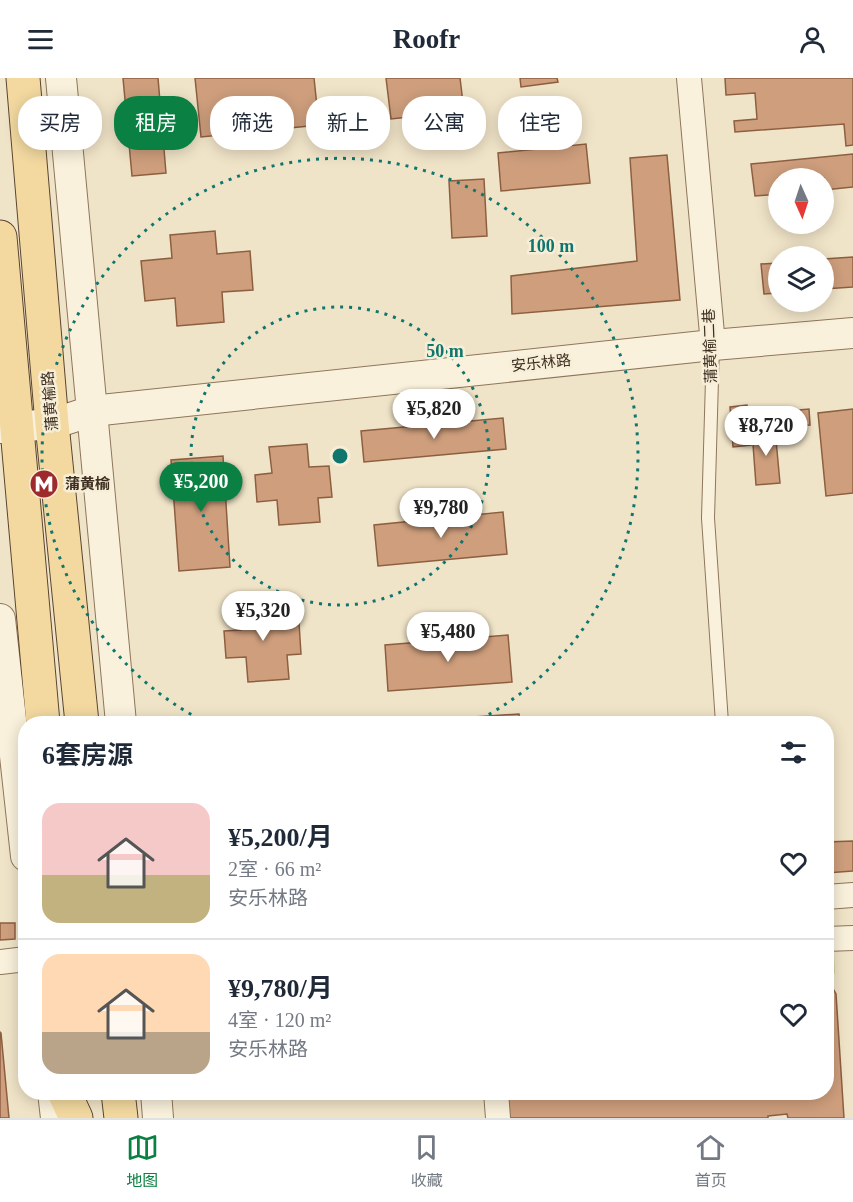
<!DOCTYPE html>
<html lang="zh">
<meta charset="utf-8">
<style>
body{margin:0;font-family:"Times New Roman","Noto Sans SC",serif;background:#f6f6f7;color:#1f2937;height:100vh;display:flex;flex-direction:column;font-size:22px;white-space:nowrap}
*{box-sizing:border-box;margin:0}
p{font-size:20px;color:#747a83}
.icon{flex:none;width:33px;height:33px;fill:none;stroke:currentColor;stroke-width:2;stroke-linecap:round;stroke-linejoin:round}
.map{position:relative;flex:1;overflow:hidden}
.side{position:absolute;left:18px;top:638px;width:816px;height:384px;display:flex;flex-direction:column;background:#fff;border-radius:24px;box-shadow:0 3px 15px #0003}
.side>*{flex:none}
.hud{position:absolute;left:18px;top:18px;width:818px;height:54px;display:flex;gap:12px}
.needle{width:39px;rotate:177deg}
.controls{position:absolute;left:768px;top:90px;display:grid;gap:12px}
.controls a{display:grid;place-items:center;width:66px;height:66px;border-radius:50%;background:#fff;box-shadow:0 3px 15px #0003;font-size:30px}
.price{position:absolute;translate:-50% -51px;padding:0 14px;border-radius:21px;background:#fff;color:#222;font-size:20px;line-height:39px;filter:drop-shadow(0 2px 3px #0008)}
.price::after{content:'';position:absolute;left:50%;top:36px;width:18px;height:14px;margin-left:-9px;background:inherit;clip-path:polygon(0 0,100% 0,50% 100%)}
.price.active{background:#0b8043;color:#fff}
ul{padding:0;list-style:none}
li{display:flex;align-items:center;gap:18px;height:150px;padding:0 24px}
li+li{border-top:2px solid #e0e1e3}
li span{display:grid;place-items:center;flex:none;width:168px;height:120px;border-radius:18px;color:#555}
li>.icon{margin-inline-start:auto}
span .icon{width:72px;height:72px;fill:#fffc;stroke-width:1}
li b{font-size:26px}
h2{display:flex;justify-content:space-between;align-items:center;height:72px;padding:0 24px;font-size:26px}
.pill{padding:0 21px;border-radius:24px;background:#fff;box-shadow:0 3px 15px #0003;font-size:21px;line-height:54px}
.pill.active{background:#0b8043;color:#fff}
header{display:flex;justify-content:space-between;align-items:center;height:78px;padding:0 24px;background:#fff;font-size:27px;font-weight:700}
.tabs{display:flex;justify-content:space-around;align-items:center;height:84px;border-top:2px solid #e0e1e3;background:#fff;font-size:16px;color:#747a83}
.tabs a{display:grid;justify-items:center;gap:3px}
.tabs .active{color:#0b8043}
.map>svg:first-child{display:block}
.green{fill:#c9cf9b}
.building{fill:#cf9f7d;stroke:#8d5f41;stroke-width:1.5}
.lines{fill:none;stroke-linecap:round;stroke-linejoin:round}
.service-casing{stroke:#8d765c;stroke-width:14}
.minor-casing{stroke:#8d765c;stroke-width:26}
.tertiary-casing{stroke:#8d765c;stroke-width:32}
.primary-casing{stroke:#5b4430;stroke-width:35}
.service{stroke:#faf1dc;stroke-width:12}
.minor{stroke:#faf1dc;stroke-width:24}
.tertiary{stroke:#faf1dc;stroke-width:30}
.primary{stroke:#f3d9a0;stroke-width:33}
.ring{fill:none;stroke:#0f766e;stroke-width:3;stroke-dasharray:3 6}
.labels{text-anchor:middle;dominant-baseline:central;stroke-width:5;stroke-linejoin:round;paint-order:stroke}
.street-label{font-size:15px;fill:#3d2e20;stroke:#f7eed8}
.poi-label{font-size:15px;font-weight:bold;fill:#3d2e20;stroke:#f7eed8;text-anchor:start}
.centre{fill:#0f766e;stroke:#f7eed8;stroke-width:3}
.ring-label{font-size:18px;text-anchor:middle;font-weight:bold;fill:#0f766e;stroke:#f7eed8;stroke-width:5;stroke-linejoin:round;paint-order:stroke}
</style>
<header><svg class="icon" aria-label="menu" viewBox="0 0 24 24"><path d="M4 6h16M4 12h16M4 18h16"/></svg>Roofr<svg class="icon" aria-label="person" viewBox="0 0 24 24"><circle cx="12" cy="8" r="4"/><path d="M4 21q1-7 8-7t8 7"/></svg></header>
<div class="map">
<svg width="853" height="1040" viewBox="0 0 853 1040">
<rect width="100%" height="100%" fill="#f0e4c8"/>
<path class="green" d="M 826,867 L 834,874 L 835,896 L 827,885 Z"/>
<g class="building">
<path d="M 123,0 L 158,0 L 166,95 L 132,98 Z"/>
<path d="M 195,0 L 314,0 L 319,47 L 201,59 Z"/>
<path d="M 386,0 L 460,0 L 464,33 L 391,41 Z"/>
<path d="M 520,0 L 557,0 L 558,4 L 521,9 Z"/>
<path d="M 725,0 L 853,0 L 853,67 L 846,68 L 844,46 L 735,54 L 734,43 L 757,41 L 755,15 L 726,17 Z"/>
<path d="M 586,66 L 590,105 L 501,113 L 498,75 Z"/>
<path d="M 853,76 L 853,109 L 824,112 L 824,100 L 778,100 L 778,116 L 755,118 L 751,86 Z"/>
<path d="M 667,77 L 680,222 L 512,236 L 511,198 L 637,183 L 630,80 Z"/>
<path d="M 484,101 L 487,158 L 452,160 L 449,103 Z"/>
<path d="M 215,153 L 217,176 L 250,173 L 253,212 L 222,214 L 224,244 L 177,248 L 175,220 L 145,223 L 141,183 L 172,180 L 170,157 Z"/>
<path d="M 853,179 L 853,209 L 824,211 L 824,181 Z"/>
<path d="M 778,185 L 778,215 L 764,216 L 761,186 Z"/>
<path d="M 747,327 L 751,367 L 733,369 L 730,329 Z"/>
<path d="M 809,331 L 810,347 L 756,351 L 754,336 Z"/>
<path d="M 853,331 L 853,415 L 826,418 L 818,335 Z"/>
<path d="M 503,340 L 506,371 L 364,384 L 361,353 Z"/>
<path d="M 775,351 L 780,405 L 756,407 L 752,353 Z"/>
<path d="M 307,366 L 309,389 L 329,388 L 332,419 L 318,420 L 320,444 L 279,447 L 277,422 L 257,424 L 255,397 L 272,395 L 269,369 Z"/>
<path d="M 223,378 L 230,489 L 179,493 L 171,382 Z"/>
<path d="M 503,434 L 507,476 L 378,488 L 374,447 Z"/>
<path d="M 276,523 L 278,546 L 299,545 L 301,576 L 287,577 L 289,601 L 248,604 L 246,579 L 226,580 L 224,553 L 241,552 L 239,526 Z"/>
<path d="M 508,557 L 512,604 L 388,613 L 385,567 Z"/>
<path d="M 519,636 L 520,645 L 474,645 L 474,639 Z"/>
<path d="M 853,763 L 853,793 L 826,795 L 826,764 Z"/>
<path d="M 0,845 L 15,845 L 15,861 L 0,862 Z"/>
<path d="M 826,898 L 836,916 L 844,1040 L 788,1040 L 787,1036 L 768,1038 L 768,1040 L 503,1040 L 501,1014 L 826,1014 Z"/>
<path d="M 0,954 L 1,955 L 9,1040 L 0,1040 Z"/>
</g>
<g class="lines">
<g class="service-casing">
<path id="service" d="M 713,267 L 708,440 L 722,645"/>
</g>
<g class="minor-casing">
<g id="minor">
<path d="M 689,0 L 713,267"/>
<path d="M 826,819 L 853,817"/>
<path d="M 826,861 L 853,860"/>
<path d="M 0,884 L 26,881"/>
<path d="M 496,1014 L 498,1040"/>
</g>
</g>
<g class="tertiary-casing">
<g id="tertiary">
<path d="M 61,0 L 121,645"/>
<path d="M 0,350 L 52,346 L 92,333 L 713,267 L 853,255"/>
<path d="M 0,541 L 26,778"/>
<path d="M 53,1014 L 56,1040"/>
<path d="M 156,1014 L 158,1040"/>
</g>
</g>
<g class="primary-casing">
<g id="primary">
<path d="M 23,0 L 52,346 L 82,645"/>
<path d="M 0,159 L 43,645"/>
<path d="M 64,1014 L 76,1040"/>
<path d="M 118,1014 L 121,1040"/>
</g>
</g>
<use href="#service" class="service"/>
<use href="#minor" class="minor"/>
<use href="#tertiary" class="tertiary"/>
<use href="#primary" class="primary"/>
</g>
<g class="ring">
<circle cx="340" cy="378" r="149"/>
<path d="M207 645A298 298 0 1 1 473 645"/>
</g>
<defs>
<g id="metro-disc" transform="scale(1.5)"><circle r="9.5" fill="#9e2a2b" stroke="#f7eed8"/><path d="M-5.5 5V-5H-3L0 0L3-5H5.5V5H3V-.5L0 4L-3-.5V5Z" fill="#fff"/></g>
</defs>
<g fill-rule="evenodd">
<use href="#metro-disc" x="44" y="406"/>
</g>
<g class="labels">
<g class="street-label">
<text transform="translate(710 268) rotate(-92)">蒲黄榆二巷</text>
<text transform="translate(541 285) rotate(-6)">安乐林路</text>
<text transform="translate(50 323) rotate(-95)">蒲黄榆路</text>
</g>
<g class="poi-label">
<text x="65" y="406">蒲黄榆</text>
</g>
</g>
<circle cx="340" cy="378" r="9" class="centre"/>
<g class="ring-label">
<text x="551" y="174">100 m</text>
<text x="445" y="279">50 m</text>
</g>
</svg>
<div class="controls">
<a><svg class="needle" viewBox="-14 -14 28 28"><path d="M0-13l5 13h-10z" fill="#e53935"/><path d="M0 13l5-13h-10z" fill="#747a83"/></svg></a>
<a><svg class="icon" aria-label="layers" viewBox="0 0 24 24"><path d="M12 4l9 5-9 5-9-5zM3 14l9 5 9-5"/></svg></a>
</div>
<b class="price" style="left:434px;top:362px">¥5,820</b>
<b class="price" style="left:766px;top:379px">¥8,720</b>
<b class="price active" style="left:201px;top:435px">¥5,200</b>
<b class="price" style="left:441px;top:461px">¥9,780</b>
<b class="price" style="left:263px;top:564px">¥5,320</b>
<b class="price" style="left:448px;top:585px">¥5,480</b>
<div class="hud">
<a class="pill">买房</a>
<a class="pill active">租房</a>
<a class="pill">筛选</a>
<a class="pill">新上</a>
<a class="pill">公寓</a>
<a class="pill">住宅</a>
</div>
<section class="side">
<h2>6套房源<svg class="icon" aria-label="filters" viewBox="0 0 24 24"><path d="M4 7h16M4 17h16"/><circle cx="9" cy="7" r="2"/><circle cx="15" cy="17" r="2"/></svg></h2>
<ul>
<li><span style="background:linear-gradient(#f6c9c9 60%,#c2b280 0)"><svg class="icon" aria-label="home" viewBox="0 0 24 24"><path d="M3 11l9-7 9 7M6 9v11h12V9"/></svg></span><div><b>¥5,200/月</b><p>2室 · 66 m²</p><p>安乐林路</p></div><svg class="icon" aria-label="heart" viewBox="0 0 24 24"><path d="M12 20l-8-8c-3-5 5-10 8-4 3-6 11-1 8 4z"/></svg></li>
<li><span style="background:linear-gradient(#ffd9b3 65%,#b9a48a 0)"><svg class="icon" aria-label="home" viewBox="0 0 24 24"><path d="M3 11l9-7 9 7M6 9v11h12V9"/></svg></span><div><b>¥9,780/月</b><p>4室 · 120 m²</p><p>安乐林路</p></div><svg class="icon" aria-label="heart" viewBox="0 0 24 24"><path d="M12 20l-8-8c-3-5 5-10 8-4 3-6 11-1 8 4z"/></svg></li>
</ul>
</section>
</div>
<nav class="tabs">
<a class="active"><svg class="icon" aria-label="map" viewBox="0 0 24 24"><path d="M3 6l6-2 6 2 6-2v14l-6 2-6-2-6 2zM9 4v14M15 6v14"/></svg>地图</a>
<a><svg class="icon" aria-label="saved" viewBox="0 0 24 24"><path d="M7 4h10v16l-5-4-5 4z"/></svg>收藏</a>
<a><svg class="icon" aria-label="home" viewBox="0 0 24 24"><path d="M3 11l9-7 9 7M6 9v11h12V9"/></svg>首页</a>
</nav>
